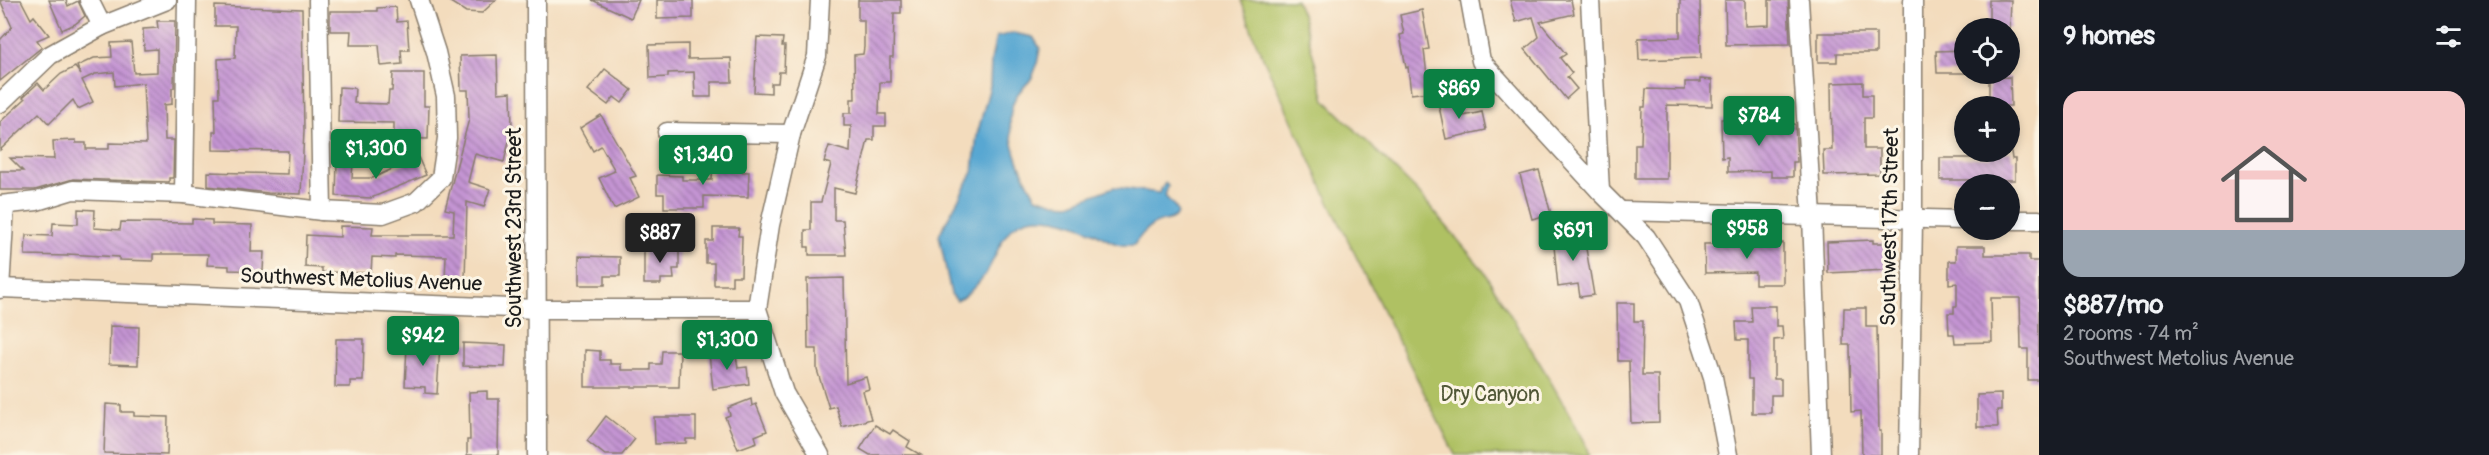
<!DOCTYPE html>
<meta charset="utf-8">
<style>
body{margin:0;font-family:Pangolin,sans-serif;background:#20242c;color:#f1f3f6;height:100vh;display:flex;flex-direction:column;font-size:22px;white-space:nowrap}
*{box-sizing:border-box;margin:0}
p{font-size:20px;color:#9ea1a6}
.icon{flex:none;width:33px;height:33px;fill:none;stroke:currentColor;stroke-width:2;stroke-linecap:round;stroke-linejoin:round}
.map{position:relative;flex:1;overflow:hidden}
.details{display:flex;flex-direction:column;background:#171b24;width:450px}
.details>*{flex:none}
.fabs{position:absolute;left:1954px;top:18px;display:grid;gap:12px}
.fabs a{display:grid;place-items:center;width:66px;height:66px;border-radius:50%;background:#171b24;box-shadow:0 3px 9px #0003;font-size:30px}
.price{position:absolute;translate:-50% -51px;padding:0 14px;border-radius:6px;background:#0b8043;color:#fff;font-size:20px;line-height:39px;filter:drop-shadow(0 2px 3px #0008)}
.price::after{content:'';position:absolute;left:50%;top:36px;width:18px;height:14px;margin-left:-9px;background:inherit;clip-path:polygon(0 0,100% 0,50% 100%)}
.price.on{background:#222;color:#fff}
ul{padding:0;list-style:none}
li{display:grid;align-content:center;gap:12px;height:318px;padding:0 24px}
li span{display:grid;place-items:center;height:186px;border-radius:18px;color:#555}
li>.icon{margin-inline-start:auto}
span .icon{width:108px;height:108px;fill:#fffc;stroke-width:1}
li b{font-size:26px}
h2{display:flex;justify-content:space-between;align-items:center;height:72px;padding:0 24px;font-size:26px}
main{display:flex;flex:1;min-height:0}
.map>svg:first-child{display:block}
.park{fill:#afc164;stroke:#666e40;stroke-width:1.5}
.water{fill:#58a7d2;stroke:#3a6277;stroke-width:1.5}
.building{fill:url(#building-back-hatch)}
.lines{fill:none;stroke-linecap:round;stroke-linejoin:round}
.minor-casing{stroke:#887c6c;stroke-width:21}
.minor{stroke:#fff;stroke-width:18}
.labels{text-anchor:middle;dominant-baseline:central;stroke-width:6;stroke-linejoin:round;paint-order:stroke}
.street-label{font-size:21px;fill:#1c1c1c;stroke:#fcf5e5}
.park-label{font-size:21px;fill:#4f5635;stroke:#fcf5e5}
</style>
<main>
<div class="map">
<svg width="2039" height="455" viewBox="0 0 2039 455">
<defs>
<pattern id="building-back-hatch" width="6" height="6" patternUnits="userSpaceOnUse" patternTransform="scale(1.5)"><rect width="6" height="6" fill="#c494d3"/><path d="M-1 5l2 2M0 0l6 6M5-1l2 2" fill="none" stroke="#9e78aa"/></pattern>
</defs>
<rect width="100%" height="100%" fill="#fcf5e5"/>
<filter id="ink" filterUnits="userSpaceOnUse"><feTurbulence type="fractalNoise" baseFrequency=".0167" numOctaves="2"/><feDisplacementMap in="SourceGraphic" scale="12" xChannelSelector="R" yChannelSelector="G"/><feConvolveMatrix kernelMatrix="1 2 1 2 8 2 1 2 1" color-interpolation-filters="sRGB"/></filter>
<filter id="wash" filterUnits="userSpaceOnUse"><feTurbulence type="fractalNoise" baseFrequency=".008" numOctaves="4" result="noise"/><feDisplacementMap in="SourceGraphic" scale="24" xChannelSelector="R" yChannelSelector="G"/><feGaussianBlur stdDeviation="1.35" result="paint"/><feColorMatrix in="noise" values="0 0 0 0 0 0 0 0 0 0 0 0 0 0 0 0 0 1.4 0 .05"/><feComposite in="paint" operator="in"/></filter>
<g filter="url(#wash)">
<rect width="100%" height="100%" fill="#f3dcbd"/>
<path class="park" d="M 1241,0 L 1296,0 L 1303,17 L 1325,100 L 1418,192 L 1483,270 L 1544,370 L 1584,440 L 1589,455 L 1455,455 L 1330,204 L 1255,40 Z"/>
<path class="water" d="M 1013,33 L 1033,37 L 1040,48 C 1038,59 1037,70 1031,79 C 1026,86 1017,92 1014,101 C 1002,129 1021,173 1036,197 L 1055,203 L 1070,204 L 1114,187 L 1159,193 L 1165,183 L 1168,186 L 1165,196 L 1176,208 L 1178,214 C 1172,220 1168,220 1160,222 C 1148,226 1141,235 1134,245 C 1117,247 1110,241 1095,233 C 1075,223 1036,209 1016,225 C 1003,234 998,251 991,264 C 985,277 970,294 957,301 L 951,294 L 939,235 L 973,172 L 977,135 L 990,86 L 991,60 L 996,37 Z"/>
<g id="blocks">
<g class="building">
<path d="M 0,0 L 21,0 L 31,19 L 34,16 L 49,35 L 37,40 L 42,47 L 0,81 L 0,40 L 12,27 Z"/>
<path d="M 49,0 L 66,0 L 68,6 L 78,1 L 85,16 L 75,24 L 62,30 Z"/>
<path d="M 447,0 L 496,0 L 482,13 L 466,12 Z"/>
<path d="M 592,0 L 639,0 L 631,18 Z"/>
<path d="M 657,0 L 693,0 L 693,18 L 657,19 Z"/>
<path d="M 858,0 L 901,0 L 901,13 L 894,13 L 893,57 L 890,57 L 890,82 L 880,82 L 879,114 L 886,114 L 886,126 L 874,126 L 874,140 L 868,140 L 855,193 L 834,188 L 834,220 L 843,220 L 846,255 L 809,255 L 809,247 L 805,247 L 805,230 L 811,230 L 811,202 L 821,202 L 831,164 L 824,162 L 829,146 L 850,152 L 851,126 L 844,126 L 844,113 L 851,113 L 851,99 L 855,99 L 854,55 L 863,54 L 864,47 L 864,20 L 858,20 Z"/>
<path d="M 1510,0 L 1571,0 L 1574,14 L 1540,22 L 1566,54 L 1560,58 L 1572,73 L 1567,77 L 1577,89 L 1566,99 L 1525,49 L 1539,37 L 1533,17 L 1516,22 Z"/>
<path d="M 1680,0 L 1700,0 L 1701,58 L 1639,60 L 1638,38 L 1680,37 Z"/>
<path d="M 1725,0 L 1745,0 L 1745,26 L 1769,25 L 1769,0 L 1788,0 L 1790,44 L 1726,45 Z"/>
<path d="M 1989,0 L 2011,0 L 2010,28 L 1989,28 Z"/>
<path d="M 215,6 L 302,9 L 304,131 L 301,194 L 268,193 L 208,186 L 208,172 L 287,174 L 288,151 L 213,150 L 213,132 L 216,132 L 215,97 L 219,97 L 218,59 L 235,58 L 236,26 L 215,26 Z"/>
<path d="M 396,7 L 397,22 L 407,21 L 409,50 L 401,50 L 402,64 L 381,66 L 379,45 L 350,45 L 351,31 L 330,31 L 330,11 L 377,11 L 377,8 Z"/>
<path d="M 1422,10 L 1429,49 L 1424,50 L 1429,92 L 1411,94 L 1408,67 L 1406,68 L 1400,35 L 1404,34 L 1400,15 Z"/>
<path d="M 157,21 L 175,21 L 174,88 L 172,88 L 172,104 L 164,105 L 165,140 L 174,140 L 173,178 L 169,178 L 169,182 L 73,179 L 35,190 L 0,190 L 0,171 L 23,171 L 10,158 L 54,159 L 53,141 L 76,140 L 76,143 L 86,143 L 86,149 L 109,149 L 109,143 L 146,144 L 143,83 L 115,86 L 114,72 L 95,74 L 82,80 L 93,102 L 78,109 L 73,100 L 49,124 L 39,113 L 0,150 L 0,122 L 25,99 L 23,97 L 38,83 L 44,90 L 61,74 L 75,67 L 81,75 L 77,66 L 94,58 L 112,57 L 111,43 L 131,42 L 134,73 L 157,72 L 157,49 L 144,50 L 143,29 L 158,28 Z"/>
<path d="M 1818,33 L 1876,33 L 1876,53 L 1837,53 L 1837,62 L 1818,62 Z"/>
<path d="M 757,37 L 783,38 L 782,46 L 785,46 L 784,72 L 779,72 L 778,83 L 771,83 L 771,93 L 754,92 Z"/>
<path d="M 688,44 L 688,59 L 731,58 L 732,82 L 711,82 L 711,97 L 695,97 L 694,72 L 668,73 L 668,77 L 650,78 L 649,45 Z"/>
<path d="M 1965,50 L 1965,73 L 1937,73 L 1936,51 Z"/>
<path d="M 497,55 L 498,93 L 511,92 L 512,129 L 504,162 L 475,154 L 468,182 L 490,189 L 484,207 L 467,202 L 465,281 L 445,280 L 446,256 L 395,255 L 395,258 L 372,257 L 371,273 L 322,272 L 322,268 L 305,267 L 306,235 L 340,237 L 340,226 L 373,227 L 372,235 L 453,235 L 454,211 L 445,209 L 469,119 L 468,90 L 461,90 L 460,56 Z"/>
<path d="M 605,69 L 632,90 L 622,103 L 614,97 L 608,105 L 588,90 Z"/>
<path d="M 393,73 L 424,73 L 424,106 L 429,106 L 428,139 L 394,138 L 394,123 L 338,122 L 339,87 L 355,88 L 354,103 L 388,104 L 389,91 L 392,91 Z"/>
<path d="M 2010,77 L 2011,106 L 1989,106 L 1989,78 Z"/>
<path d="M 1700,79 L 1712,80 L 1712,106 L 1667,105 L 1667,179 L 1635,179 L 1635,144 L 1641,144 L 1642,107 L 1645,107 L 1646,89 L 1685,90 L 1685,82 L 1700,82 Z"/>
<path d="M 1863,82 L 1863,95 L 1872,95 L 1872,118 L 1864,118 L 1864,149 L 1880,149 L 1880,174 L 1824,175 L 1823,150 L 1832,150 L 1831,83 Z"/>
<path d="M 1460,98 L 1463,116 L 1482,112 L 1486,130 L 1446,139 L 1438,102 Z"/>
<path d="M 601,115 L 636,176 L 630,178 L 639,197 L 614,209 L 599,178 L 615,171 L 601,146 L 593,151 L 580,128 Z"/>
<path d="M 1754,118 L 1754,125 L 1795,124 L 1797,162 L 1793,162 L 1793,177 L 1771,177 L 1771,171 L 1728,172 L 1728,157 L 1722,158 L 1721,119 Z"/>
<path d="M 1990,152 L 2011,152 L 2012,159 L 2015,159 L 2015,180 L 1940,180 L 1940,158 L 1990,158 Z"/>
<path d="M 418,157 L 426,175 L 371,198 L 336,196 L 337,161 L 353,162 L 352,178 L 373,178 Z"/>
<path d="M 713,157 L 731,158 L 730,171 L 749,172 L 748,197 L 704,196 L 704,208 L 664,208 L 664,194 L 657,194 L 657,175 L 682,176 L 682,180 L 712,180 Z"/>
<path d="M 1539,170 L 1551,214 L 1532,219 L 1520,175 Z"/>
<path d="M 78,209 L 95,210 L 94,228 L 120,230 L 121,222 L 192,223 L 192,219 L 212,220 L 212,224 L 252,225 L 251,252 L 264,252 L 263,271 L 229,270 L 229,266 L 207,265 L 208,254 L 153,254 L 153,261 L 119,260 L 119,257 L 68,254 L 68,256 L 25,255 L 26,235 L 52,236 L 53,223 L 78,224 Z"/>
<path d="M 713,228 L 739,228 L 738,236 L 742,236 L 741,276 L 732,276 L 732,285 L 714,285 L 714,263 L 706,263 L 706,241 L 713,241 Z"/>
<path d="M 1583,231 L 1594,295 L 1580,297 L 1578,284 L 1558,287 L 1553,236 Z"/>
<path d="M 1873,240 L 1873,243 L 1886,243 L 1887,270 L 1828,273 L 1827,242 Z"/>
<path d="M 1783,243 L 1783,284 L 1755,284 L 1755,272 L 1705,273 L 1704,244 Z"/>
<path d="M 1956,246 L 1985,246 L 1985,255 L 2029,255 L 2029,261 L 2039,261 L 2039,380 L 2028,380 L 2028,349 L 2021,349 L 2020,298 L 1991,298 L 1992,342 L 1955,343 L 1954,334 L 1949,334 L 1948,313 L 1954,313 L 1954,306 L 1957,306 L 1957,283 L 1949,284 L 1949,261 L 1956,261 Z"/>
<path d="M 644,248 L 679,248 L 679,269 L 673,269 L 674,279 L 661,279 L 661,284 L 644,284 Z"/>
<path d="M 579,256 L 620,257 L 620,276 L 605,276 L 605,285 L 579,285 Z"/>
<path d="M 844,278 L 846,383 L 866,377 L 869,389 L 863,391 L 871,419 L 842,427 L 836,406 L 829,408 L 817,370 L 817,349 L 808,349 L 807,279 Z"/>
<path d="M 1617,303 L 1634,303 L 1634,321 L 1643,321 L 1642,375 L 1658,375 L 1659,422 L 1631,423 L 1629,361 L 1618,361 Z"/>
<path d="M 1751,306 L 1776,306 L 1776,326 L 1782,326 L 1783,339 L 1774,340 L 1774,379 L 1781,379 L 1781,395 L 1771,395 L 1771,413 L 1752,413 L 1752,379 L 1748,379 L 1748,340 L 1737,340 L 1736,322 L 1752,322 Z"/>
<path d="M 1844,308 L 1866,308 L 1866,327 L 1877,327 L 1879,431 L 1881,431 L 1881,455 L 1862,455 L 1861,411 L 1851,412 L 1850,345 L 1843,345 Z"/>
<path d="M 110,326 L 139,327 L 138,365 L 109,364 Z"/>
<path d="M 336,339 L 364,339 L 363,381 L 350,381 L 350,387 L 335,387 Z"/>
<path d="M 427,343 L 440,344 L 437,394 L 425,393 L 425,387 L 405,386 L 407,346 L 427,347 Z"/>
<path d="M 463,343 L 506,345 L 505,367 L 463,366 Z"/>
<path d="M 585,350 L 600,351 L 600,360 L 610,360 L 610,364 L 621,364 L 621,370 L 651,370 L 651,364 L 661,364 L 662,351 L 680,351 L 679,387 L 585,387 Z"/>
<path d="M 735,350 L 738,368 L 747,367 L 749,384 L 713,389 L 709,354 Z"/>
<path d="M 487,391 L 487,399 L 499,399 L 498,455 L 467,455 L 467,440 L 470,440 L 469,392 Z"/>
<path d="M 2001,394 L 2001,410 L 1997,410 L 1998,427 L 1977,427 L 1977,395 Z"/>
<path d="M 751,399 L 752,406 L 756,404 L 767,431 L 755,436 L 757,442 L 738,449 L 725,417 L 730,415 L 728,408 Z"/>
<path d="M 106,404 L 121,405 L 121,412 L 134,412 L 134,416 L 168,417 L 167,455 L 104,453 Z"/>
<path d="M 606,416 L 635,439 L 622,455 L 605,455 L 587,441 Z"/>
<path d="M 654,417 L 696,417 L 696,439 L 686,439 L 686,443 L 655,444 Z"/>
<path d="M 875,425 L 890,434 L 893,430 L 910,441 L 907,447 L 921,455 L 870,455 L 860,449 Z"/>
</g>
</g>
</g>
<g filter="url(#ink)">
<use href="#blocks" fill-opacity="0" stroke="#887c6c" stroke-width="1.5"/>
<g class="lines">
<g class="minor-casing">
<g id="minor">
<path d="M 89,0 L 102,26"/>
<path d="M 318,0 L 322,211"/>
<path d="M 536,0 L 537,455"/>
<path d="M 1470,0 L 1481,61 L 1600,191 L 1646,237 L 1688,301 L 1713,377 L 1728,455"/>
<path d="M 1590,0 L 1600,191"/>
<path d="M 1799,0 L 1812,216 L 1821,455"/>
<path d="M 0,103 L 50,55 L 102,26 L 167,0"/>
<path d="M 667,132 L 791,134"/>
<path d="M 184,194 L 187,0"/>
<path d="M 0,205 L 37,201 L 73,190 L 184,194 L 322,211 L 383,214 L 416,202 L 441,178 L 447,138 L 446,96 L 436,52 L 419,0"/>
<path d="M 1622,211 L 1965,220"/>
<path d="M 2010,220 L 2039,220"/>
<path d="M 0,288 L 537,309 L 757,309"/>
<path d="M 0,289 L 5,206"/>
<path d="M 820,455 L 784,393 L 757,309 L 770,225 L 791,134 L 817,56 L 820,0"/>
<path d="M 1909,455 L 1913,220 L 1913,0"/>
</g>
</g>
<use href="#minor" class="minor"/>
</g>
</g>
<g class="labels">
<g class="street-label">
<text transform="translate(1890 227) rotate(-89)">Southwest 17th Street</text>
<text transform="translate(514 228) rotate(-90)">Southwest 23rd Street</text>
<text transform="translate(361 280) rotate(2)">Southwest Metolius Avenue</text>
</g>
<g class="park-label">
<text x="1490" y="394">Dry Canyon</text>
</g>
</g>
</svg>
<div class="fabs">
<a><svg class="icon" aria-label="locate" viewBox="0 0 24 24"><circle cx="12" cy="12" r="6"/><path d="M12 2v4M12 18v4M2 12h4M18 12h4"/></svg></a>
<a>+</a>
<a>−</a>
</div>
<b class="price" style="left:1459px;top:120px">$869</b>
<b class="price" style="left:1759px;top:147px">$784</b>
<b class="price" style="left:376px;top:180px">$1,300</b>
<b class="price" style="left:703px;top:186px">$1,340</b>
<b class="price" style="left:1747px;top:260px">$958</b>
<b class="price" style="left:1573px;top:262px">$691</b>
<b class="price on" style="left:660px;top:264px">$887</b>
<b class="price" style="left:423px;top:367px">$942</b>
<b class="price" style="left:727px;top:371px">$1,300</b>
</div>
<section class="details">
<h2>9 homes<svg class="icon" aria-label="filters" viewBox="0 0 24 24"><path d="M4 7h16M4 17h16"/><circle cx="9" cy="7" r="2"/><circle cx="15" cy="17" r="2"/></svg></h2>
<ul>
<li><span style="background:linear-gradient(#f6c9c9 75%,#9aa5b1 0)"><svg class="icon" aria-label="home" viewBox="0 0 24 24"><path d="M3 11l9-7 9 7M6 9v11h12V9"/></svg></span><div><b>$887/mo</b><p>2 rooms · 74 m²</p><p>Southwest Metolius Avenue</p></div></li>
</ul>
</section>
</main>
